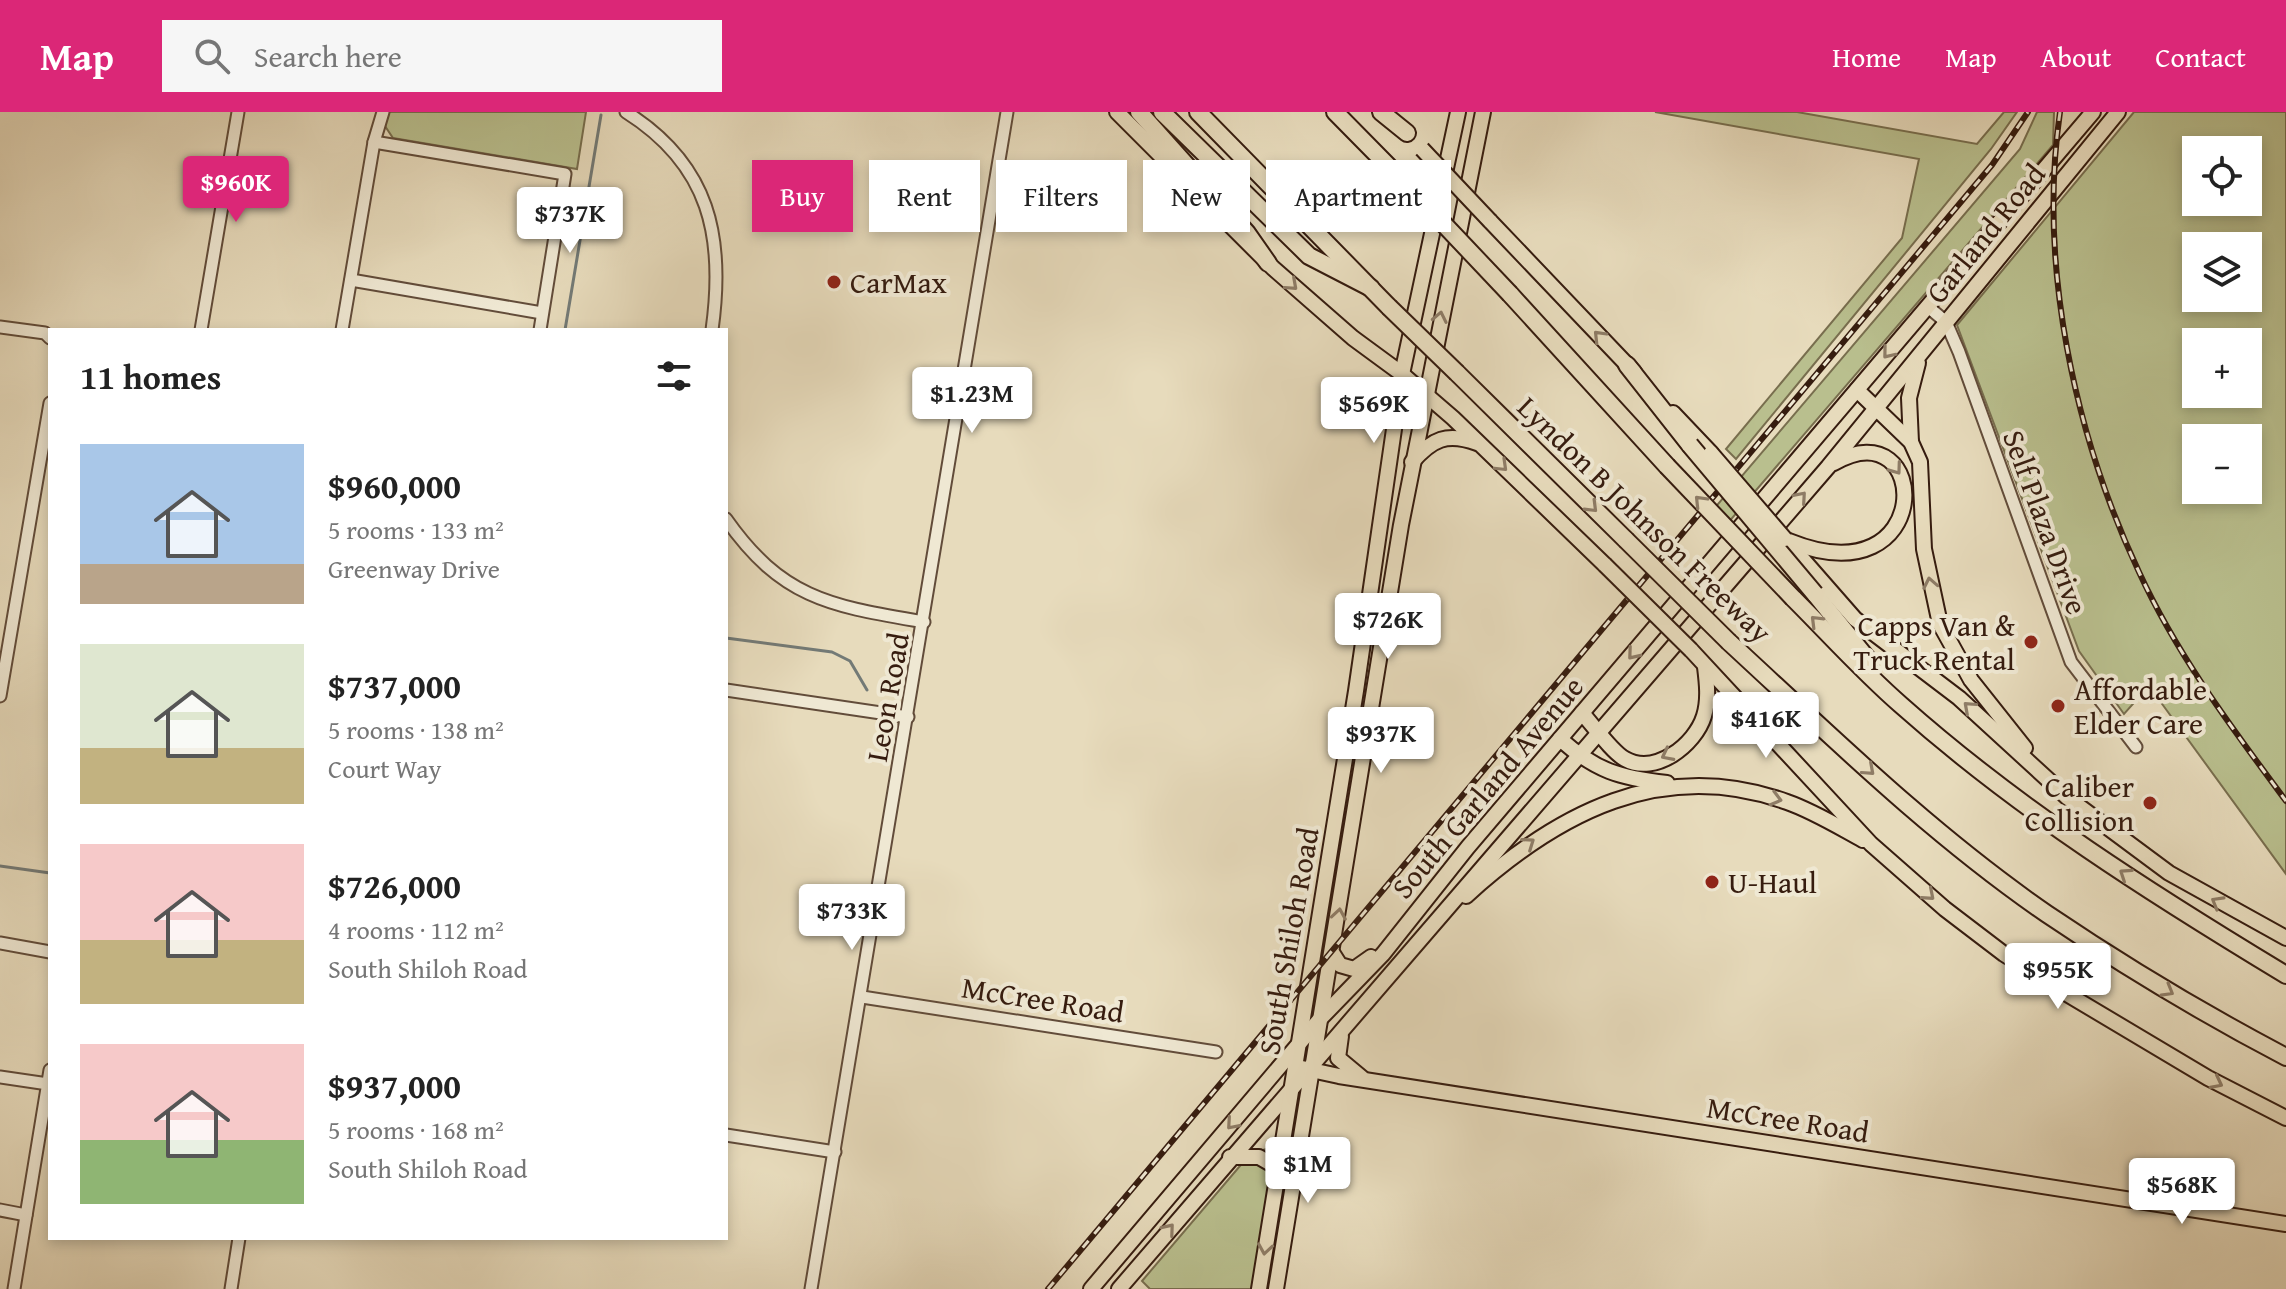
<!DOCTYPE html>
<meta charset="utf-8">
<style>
body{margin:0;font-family:"Gentium Book Plus",serif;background:#f6f6f6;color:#222;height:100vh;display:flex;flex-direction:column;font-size:30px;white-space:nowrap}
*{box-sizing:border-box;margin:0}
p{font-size:26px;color:#767676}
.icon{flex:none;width:44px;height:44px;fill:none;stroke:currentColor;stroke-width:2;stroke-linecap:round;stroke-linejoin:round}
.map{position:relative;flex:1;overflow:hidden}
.details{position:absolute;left:48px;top:216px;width:680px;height:912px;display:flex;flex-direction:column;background:#fff;border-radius:0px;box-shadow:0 4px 12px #0003}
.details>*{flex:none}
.top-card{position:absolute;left:752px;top:48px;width:760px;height:72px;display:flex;gap:16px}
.controls{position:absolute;left:2182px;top:24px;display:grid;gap:16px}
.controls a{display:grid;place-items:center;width:80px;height:80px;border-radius:0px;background:#fff;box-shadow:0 4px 12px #0003;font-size:40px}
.price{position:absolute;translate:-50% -68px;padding:0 18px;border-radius:8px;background:#fff;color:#222;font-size:26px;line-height:52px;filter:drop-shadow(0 2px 4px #0008)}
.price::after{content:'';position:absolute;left:50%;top:48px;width:24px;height:18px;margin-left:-12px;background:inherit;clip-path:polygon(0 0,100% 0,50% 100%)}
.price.active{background:#db2777;color:#fff}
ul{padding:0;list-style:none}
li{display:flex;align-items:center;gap:24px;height:200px;padding:0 32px}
li span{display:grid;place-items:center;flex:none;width:224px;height:160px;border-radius:0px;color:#555}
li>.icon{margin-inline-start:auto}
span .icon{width:96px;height:96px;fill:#fffc;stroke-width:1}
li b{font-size:34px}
h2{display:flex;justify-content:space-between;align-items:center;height:96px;padding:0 32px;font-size:34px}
.chip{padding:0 28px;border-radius:0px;background:#fff;box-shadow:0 4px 12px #0003;font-size:28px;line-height:72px}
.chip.active{background:#db2777;color:#fff}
header{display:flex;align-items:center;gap:48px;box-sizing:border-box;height:112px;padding:0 40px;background:#db2777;color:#fff}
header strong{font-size:38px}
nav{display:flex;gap:44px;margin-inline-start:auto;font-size:28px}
.search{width:560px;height:72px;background:#f6f6f6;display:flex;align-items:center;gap:20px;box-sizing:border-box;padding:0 28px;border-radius:0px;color:#767676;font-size:30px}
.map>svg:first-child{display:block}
.green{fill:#b9bf8e;stroke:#786e4e;stroke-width:2;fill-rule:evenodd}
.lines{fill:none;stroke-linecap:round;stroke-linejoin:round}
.stream{stroke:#737a76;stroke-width:3}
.minor-casing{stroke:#624c3a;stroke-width:15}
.major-casing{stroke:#361c0f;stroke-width:18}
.highway-casing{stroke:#361c0f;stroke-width:20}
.minor{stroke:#efe8d3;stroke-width:11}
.major{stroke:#e7dbbc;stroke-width:14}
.highway{stroke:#e7dbbc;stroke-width:16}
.rail-casing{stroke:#361c0f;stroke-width:6}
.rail{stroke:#efe8d3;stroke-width:3;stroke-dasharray:9;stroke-linecap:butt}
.major-bridge-casing{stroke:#361c0f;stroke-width:18;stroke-linecap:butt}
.highway-bridge-casing{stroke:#361c0f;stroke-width:20;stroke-linecap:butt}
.major-bridge{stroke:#e7dbbc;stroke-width:14}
.highway-bridge{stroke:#e7dbbc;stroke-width:16}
.oneway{stroke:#8e7c66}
.poi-dot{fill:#8f2418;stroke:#efe8d3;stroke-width:3}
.labels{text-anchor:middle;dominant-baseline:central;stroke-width:8;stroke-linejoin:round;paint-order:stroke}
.street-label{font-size:30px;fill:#361c0f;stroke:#efe8d3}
.poi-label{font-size:30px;fill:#361c0f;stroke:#efe8d3;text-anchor:start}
</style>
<header>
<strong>Map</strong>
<div class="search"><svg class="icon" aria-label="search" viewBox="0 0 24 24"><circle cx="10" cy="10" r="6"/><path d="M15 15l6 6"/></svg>Search here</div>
<nav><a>Home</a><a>Map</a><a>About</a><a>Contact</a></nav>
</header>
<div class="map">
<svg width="2286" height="1177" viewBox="0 0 2286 1177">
<rect width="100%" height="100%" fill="#e7dbbc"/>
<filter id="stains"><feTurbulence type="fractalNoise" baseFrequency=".0025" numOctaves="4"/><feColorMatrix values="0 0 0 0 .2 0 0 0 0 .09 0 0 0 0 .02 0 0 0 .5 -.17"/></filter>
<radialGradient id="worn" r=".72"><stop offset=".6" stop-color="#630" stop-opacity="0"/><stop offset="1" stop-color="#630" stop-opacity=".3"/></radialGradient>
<g class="green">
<path d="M 389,0 L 586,0 L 577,57 L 393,26 L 385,14 Z"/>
<path d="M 1655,0 L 1797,0 L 1977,32 L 2004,0 L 2017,0 L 1991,37 L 1736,347 L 1726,337 L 1902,126 L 1919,47 Z"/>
<path d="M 2037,0 L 2054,0 L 2053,33 L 1721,419 L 1707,405 L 2020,37 Z"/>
<path d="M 2134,0 L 2286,0 L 2286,762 L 2149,574 L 2124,602 L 2079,539 L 1957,213 ZM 2196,38 L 2248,38 L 2248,90 L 2196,90 ZM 2196,134 L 2248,134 L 2248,186 L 2196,186 ZM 2196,230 L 2248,230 L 2248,282 L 2196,282 ZM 2196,326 L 2248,326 L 2248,378 L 2196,378 Z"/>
<path d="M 1267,1037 L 1273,1054 L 1254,1177 L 1150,1177 L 1142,1169 L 1251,1041 Z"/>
</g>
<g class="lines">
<g class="stream">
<path d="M 565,218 L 601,3"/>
<path d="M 726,526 L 832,540 L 850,549 L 867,578"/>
<path d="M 0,754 L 50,761"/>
</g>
<g class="minor-casing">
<g id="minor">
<path d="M 626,0 C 710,53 725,125 712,218"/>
<path d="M 374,30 L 565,62 L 540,218"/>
<path d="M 351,168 L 542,201"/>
<path d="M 1927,194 L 1946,210 L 1959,240 L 2071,550 L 2136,635"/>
<path d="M 0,215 L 45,221 L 50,226"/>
<path d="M 201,218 L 238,0"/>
<path d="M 342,218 L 374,30 L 383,0"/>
<path d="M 726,407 C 783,488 832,494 924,510"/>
<path d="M 726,578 L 908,605"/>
<path d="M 0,584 L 50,291"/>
<path d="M 0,831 L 50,840"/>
<path d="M 862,885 L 1216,940"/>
<path d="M 0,965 L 48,972"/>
<path d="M 726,1023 L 835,1040"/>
<path d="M 0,1098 L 26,1103"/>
<path d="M 14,1177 L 50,958"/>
<path d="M 231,1177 L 239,1126"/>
<path d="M 811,1177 L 1007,0"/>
</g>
</g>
<g class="major-casing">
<g id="major">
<path d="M 1117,0 L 1273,156 L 1353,226 L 1402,262 L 1453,306 L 1605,453"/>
<path d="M 1490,109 L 1634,260"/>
<path d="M 1857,278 L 1911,330 L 1920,350 L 1924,437 L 1940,512 L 1971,568 L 2025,636"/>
<path d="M 1673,301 L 1711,341"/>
<path d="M 1911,330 L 1909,286 L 1918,251"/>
<path d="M 1412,350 C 1432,327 1447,320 1477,331"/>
<path d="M 1785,427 L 1855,507 L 1959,586 L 2068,686 L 2169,761 L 2286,826"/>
<path d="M 1789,429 C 1937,489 1932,295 1834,351"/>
<path d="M 1691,538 L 1871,732 L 1945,797 L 2004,842 L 2062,879 L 2208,966 L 2286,1006"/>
<path d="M 1582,601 C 1593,613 1612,640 1625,647 C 1655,664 1695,633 1704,604 C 1709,588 1707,571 1705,555"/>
<path d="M 1560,627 C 1596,659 1620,666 1667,671"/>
<path d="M 1466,784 C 1557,701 1662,645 1787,690 C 1813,699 1839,715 1863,728"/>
<path d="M 1333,842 L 1340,853 L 1354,857 L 1371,845"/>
<path d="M 1341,924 L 1338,946 L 1362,966"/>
<path d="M 1302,956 L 1339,964 L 2286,1112"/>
<path d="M 1230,1045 L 1259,1045 L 1278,1056"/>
<path d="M 1091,1177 L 1320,907 L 1383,842 L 1468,735 L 2093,0"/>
<path d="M 1119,1177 L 1828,355 L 2118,0"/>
<path d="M 1259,1177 L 1356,579 L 1402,262 L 1458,0"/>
<path d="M 1276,1177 L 1401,413 L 1483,0"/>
</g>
</g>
<g class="highway-casing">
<g id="highway">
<path d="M 1139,0 L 1247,121 L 1268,151"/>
<path d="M 1162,0 L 1309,144 L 1371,176"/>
<path d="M 1198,0 L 1389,195"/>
<path d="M 1335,0 L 1403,69"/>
<path d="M 1381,0 L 1407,21"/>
<path d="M 1510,182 L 1667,354"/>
<path d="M 1627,253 L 1690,333"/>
<path d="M 1457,261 L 1626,428"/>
<path d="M 1815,482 L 1870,550"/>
<path d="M 1793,486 C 1829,522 1863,560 1901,593 C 2019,698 2152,782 2286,863"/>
<path d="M 1729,530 C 1831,624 1932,723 2047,802 C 2124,854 2204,902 2286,945"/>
</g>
</g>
<use href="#minor" class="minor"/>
<use href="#major" class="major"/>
<use href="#highway" class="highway"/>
<g class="rail-casing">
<g id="rail">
<path d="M 2060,0 C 2038,152 2074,322 2139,460 C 2177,543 2232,616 2286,689"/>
<path d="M 1048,1177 L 1992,53 L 2028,0"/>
</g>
</g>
<use href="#rail" class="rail"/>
<g class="major-bridge-casing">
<g id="major-bridge">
<path d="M 1422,37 L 1490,109"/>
<path d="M 1711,341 L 1785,427"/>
<path d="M 1605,453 L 1691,538"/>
</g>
</g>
<g class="highway-bridge-casing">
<g id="highway-bridge">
<path d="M 1403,69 L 1510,182"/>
<path d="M 1389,195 L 1457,261"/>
<path d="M 1690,333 L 1815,482"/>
<path d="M 1667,354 L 1793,486"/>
<path d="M 1626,428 L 1729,530"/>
</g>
</g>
<use href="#major-bridge" class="major-bridge"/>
<use href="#highway-bridge" class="highway-bridge"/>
</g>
<defs><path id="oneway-chevron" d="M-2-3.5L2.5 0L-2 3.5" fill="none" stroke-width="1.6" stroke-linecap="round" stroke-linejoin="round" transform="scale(2)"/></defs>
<g class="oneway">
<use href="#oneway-chevron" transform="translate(1292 173) rotate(42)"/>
<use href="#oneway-chevron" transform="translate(1440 205) rotate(-78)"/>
<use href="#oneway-chevron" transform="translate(1599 224) rotate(-134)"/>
<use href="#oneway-chevron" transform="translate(1888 241) rotate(129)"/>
<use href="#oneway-chevron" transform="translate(1502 354) rotate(44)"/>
<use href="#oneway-chevron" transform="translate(1896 357) rotate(54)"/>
<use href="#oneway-chevron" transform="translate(1801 385) rotate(-49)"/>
<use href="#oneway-chevron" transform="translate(1700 389) rotate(-134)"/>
<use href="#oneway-chevron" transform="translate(1592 395) rotate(45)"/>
<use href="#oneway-chevron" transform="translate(1930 471) rotate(-101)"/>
<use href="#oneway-chevron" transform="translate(1816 509) rotate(-135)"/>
<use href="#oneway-chevron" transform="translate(1633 542) rotate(130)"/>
<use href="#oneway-chevron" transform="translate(1969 595) rotate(-138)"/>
<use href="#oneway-chevron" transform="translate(1667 643) rotate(153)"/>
<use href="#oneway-chevron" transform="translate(1869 658) rotate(42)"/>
<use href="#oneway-chevron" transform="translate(1776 687) rotate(15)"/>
<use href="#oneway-chevron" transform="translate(1529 731) rotate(-35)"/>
<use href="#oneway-chevron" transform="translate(2125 762) rotate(-146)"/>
<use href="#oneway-chevron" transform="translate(1929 783) rotate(41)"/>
<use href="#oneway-chevron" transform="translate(2217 790) rotate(-150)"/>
<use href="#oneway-chevron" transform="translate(1339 802) rotate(-81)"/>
<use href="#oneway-chevron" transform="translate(2168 879) rotate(30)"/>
<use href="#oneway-chevron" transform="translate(2217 971) rotate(27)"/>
<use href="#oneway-chevron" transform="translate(1232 1012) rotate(131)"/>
<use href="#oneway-chevron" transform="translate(1169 1117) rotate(-50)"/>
<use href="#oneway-chevron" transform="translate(1265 1137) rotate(99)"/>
</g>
<g class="poi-dot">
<circle cx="834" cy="170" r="8"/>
<circle cx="2031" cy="530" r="8"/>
<circle cx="2058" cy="594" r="8"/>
<circle cx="2150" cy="691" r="8"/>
<circle cx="1712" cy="770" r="8"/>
</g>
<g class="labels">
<g class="street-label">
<text transform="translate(1985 121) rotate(-51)">Garland Road</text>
<text transform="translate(1645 407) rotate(44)">Lyndon B Johnson Freeway</text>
<text transform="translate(2046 410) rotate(70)">Self Plaza Drive</text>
<text transform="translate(887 585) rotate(-80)">Leon Road</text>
<text transform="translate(1487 675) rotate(-50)">South Garland Avenue</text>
<text transform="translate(1288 829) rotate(-80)">South Shiloh Road</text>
<text transform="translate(1043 887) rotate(9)">McCree Road</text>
<text transform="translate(1788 1007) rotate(9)">McCree Road</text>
</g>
<g class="poi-label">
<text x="850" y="170">CarMax</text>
<text x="2015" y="513" text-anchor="end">Capps Van &amp;<tspan x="2015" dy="34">Truck Rental</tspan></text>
<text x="2074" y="577">Affordable<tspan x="2074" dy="34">Elder Care</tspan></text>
<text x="2134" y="674" text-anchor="end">Caliber<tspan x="2134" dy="34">Collision</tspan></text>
<text x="1728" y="770">U-Haul</text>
</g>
</g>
<rect width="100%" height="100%" filter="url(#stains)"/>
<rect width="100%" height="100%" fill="url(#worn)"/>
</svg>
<div class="controls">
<a><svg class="icon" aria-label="locate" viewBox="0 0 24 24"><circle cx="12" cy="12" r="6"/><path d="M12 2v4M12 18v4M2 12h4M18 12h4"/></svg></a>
<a><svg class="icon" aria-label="layers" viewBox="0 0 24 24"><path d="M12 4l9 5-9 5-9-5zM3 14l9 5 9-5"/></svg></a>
<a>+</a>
<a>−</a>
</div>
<b class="price active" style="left:236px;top:112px">$960K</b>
<b class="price" style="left:570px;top:143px">$737K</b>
<b class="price" style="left:972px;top:323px">$1.23M</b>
<b class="price" style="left:1374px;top:333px">$569K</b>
<b class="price" style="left:1388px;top:549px">$726K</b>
<b class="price" style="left:1766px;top:648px">$416K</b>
<b class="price" style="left:1381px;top:663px">$937K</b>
<b class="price" style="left:852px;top:840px">$733K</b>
<b class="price" style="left:2058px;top:899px">$955K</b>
<b class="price" style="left:1308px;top:1093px">$1M</b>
<b class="price" style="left:2182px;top:1114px">$568K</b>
<div class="top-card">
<a class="chip active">Buy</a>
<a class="chip">Rent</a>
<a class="chip">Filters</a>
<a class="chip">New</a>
<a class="chip">Apartment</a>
</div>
<section class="details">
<h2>11 homes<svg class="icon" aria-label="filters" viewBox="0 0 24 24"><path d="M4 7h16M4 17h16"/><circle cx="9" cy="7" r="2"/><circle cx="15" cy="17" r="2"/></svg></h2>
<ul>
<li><span style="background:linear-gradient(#a9c7e8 75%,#b9a48a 0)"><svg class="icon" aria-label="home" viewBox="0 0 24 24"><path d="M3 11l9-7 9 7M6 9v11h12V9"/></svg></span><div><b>$960,000</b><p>5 rooms · 133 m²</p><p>Greenway Drive</p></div></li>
<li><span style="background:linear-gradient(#dfe7d0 65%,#c2b280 0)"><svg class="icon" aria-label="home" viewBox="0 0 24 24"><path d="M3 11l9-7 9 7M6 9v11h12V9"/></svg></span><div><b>$737,000</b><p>5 rooms · 138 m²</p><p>Court Way</p></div></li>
<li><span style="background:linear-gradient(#f6c9c9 60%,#c2b280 0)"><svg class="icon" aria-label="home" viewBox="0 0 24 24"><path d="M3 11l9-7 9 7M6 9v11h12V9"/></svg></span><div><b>$726,000</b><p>4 rooms · 112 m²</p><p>South Shiloh Road</p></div></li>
<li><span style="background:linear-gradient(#f6c9c9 60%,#8fb573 0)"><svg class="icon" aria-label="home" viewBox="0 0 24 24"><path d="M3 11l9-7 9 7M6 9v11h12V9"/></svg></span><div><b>$937,000</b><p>5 rooms · 168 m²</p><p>South Shiloh Road</p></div></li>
</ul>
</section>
</div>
